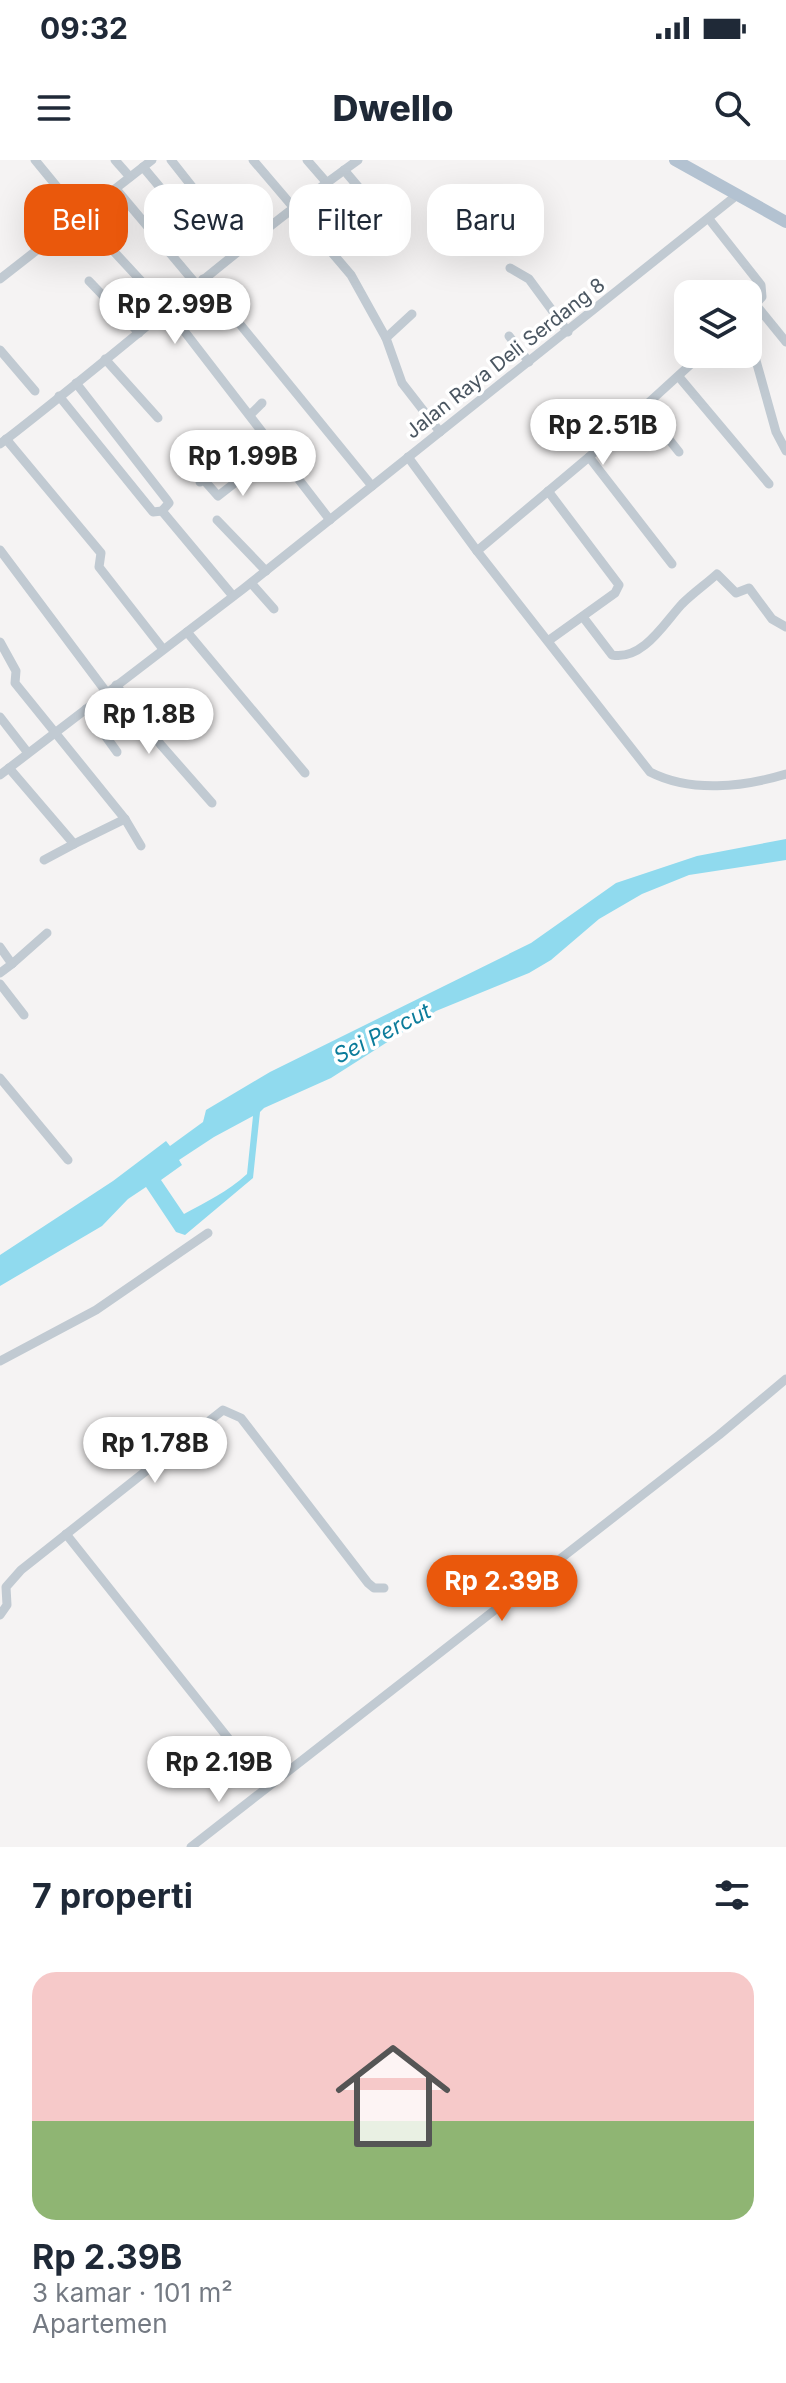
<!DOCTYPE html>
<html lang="id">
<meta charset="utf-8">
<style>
body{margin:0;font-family:Inter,sans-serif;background:#f2f2f3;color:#1f2937;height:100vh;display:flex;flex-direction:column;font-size:30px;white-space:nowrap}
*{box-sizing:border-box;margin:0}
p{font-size:26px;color:#747a83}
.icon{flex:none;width:44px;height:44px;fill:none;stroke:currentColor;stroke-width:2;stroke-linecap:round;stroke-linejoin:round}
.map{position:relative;height:1687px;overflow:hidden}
.side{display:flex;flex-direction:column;background:#fff;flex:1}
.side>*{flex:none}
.guide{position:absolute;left:24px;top:24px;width:738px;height:72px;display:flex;gap:16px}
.controls{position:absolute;left:674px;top:120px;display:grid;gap:16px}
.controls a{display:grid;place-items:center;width:88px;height:88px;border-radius:16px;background:#fff;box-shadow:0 8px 32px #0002;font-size:40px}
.price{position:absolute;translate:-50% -68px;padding:0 18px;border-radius:28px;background:#fff;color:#222;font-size:26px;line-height:52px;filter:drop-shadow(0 2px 4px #0008)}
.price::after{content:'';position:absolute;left:50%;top:48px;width:24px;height:18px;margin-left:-12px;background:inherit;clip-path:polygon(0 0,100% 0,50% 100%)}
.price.selected{background:#ea580c;color:#fff}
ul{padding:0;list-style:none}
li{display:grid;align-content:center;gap:16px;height:424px;padding:0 32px}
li+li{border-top:2px solid #e0e1e3}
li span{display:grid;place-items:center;height:248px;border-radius:24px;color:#555}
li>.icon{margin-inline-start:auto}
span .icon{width:144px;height:144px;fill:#fffc;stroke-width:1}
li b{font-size:34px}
h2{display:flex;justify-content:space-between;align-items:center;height:96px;padding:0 32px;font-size:34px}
.chip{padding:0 28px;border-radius:24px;background:#fff;box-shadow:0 8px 32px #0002;font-size:28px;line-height:72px}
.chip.selected{background:#ea580c;color:#fff}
.status{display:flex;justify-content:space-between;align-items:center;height:56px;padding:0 40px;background:#fff;direction:ltr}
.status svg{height:22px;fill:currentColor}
header{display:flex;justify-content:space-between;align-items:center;height:104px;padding:0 32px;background:#fff;font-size:36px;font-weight:800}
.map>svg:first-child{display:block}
.water{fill:#90daee;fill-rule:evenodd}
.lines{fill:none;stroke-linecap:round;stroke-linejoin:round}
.minor{stroke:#c1cad2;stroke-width:9}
.major{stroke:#b3c2d1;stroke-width:12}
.labels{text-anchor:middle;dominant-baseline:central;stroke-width:7;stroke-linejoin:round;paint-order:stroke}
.street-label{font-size:20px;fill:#4a5661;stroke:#fff}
.water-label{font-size:22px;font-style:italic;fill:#0c7c9b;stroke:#fff}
</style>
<div class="status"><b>09:32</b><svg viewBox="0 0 49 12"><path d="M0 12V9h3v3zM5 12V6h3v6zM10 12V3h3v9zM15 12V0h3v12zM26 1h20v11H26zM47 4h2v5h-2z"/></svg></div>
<header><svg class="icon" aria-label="menu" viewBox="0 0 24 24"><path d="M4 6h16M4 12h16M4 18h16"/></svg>Dwello<svg class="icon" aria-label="search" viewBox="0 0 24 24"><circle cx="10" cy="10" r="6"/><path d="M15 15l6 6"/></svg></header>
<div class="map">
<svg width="786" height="1687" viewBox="0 0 786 1687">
<rect width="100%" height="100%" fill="#f5f3f3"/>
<path class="water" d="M 786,679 L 786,700 L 689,715 L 642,734 L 599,759 L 551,800 L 529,813 L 436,851 L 331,918 L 264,948 L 260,952 L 253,1018 L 185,1075 L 176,1072 L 146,1027 L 128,1039 L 102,1066 L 0,1126 L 0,1095 L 113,1021 L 166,981 L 170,986 L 203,962 L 206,950 L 270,912 L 531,783 L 616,723 L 697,696 ZM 253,956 L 247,1014 C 227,1032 206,1042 184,1054 L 161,1020 L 182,1005 L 179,1000 L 214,977 Z"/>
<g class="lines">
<g class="minor">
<path d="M 35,0 L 81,56 L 168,150 L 330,360"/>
<path d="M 115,0 L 130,17"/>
<path d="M 171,0 L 242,90"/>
<path d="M 253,0 L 351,115 L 386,178 L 402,223 L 440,272"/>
<path d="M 307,0 L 327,23"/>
<path d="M 143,7 L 194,68"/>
<path d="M 344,10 L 371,42"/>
<path d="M 116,29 L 196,124"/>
<path d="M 709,59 L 761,125 L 762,137 L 748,152"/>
<path d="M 510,108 L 529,119 L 568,172"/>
<path d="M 0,119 L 152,0"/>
<path d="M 203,119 L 372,326"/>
<path d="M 89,121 L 139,173"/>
<path d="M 756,145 L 786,182"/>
<path d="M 748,172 L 776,272 L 786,291"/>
<path d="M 509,176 L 529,202"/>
<path d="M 386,178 L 412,154"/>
<path d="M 0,190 L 35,231"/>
<path d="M 105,199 L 158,258"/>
<path d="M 679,217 L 769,324"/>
<path d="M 76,223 L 167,340 L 169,343 L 162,351 L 233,436"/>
<path d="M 59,236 L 153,352 L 162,351"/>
<path d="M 644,248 L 679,292"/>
<path d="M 250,255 L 262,243"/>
<path d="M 6,279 L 101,393 L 99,407 L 163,489"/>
<path d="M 0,284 C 121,191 234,89 358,0"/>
<path d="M 408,297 L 477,391 L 650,612 C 691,633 743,627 786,614"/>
<path d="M 589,297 L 672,404"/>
<path d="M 200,322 L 203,319 L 218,336 L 277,290"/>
<path d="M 217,360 L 266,411"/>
<path d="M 0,390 L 107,533"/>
<path d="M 477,391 L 589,297 L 702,194"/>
<path d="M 251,423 L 274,449"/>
<path d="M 583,457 L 612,495 C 643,501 665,462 682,444 C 693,433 706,424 717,414 L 736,433 L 749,428 L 772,459 L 786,467"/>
<path d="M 187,472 L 305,613"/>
<path d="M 548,481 L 615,433 L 619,425 L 548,331"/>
<path d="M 0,482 L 16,511 L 15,523 L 125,659 L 141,686"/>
<path d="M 116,525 L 161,585 L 212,643"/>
<path d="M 86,549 L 117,592"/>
<path d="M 0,557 L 28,593"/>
<path d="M 9,608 L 74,684 L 125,659"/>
<path d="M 0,615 L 243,429 L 737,35"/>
<path d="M 44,700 L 74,684"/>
<path d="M 0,787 L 12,804 L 0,813"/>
<path d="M 12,804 L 47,773"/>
<path d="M 0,824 L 24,855"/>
<path d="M 0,918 L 68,1000"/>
<path d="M 0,1201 L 96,1150 L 208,1073"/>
<path d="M 66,1374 L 267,1627"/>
<path d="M 0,1455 L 7,1445 L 6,1427 L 21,1410 L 223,1250 L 241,1258 L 368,1423 L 374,1428 L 384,1428"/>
<path d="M 191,1687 L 719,1275 L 786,1219"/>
</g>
<path class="major" d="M 675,0 L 786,62"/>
</g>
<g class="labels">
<g class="street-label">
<text transform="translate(505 198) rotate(-38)">Jalan Raya Deli Serdang 8</text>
</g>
<g class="water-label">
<text transform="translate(382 873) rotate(-27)">Sei Percut</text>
</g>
</g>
</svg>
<div class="controls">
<a><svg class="icon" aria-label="layers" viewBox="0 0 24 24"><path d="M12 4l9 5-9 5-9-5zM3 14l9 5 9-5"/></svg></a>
</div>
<b class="price" style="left:175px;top:186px">Rp 2.99B</b>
<b class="price" style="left:603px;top:307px">Rp 2.51B</b>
<b class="price" style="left:243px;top:338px">Rp 1.99B</b>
<b class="price" style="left:149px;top:596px">Rp 1.8B</b>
<b class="price" style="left:155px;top:1325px">Rp 1.78B</b>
<b class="price selected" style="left:502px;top:1463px">Rp 2.39B</b>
<b class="price" style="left:219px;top:1644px">Rp 2.19B</b>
<div class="guide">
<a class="chip selected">Beli</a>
<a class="chip">Sewa</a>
<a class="chip">Filter</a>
<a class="chip">Baru</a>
</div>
</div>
<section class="side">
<h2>7 properti<svg class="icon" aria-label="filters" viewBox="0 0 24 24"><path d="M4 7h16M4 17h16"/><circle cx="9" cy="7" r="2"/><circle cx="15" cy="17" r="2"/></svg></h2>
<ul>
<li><span style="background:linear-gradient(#f6c9c9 60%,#8fb573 0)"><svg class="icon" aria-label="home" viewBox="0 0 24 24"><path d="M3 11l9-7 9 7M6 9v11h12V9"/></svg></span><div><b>Rp 2.39B</b><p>3 kamar · 101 m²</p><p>Apartemen</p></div></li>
</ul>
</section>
